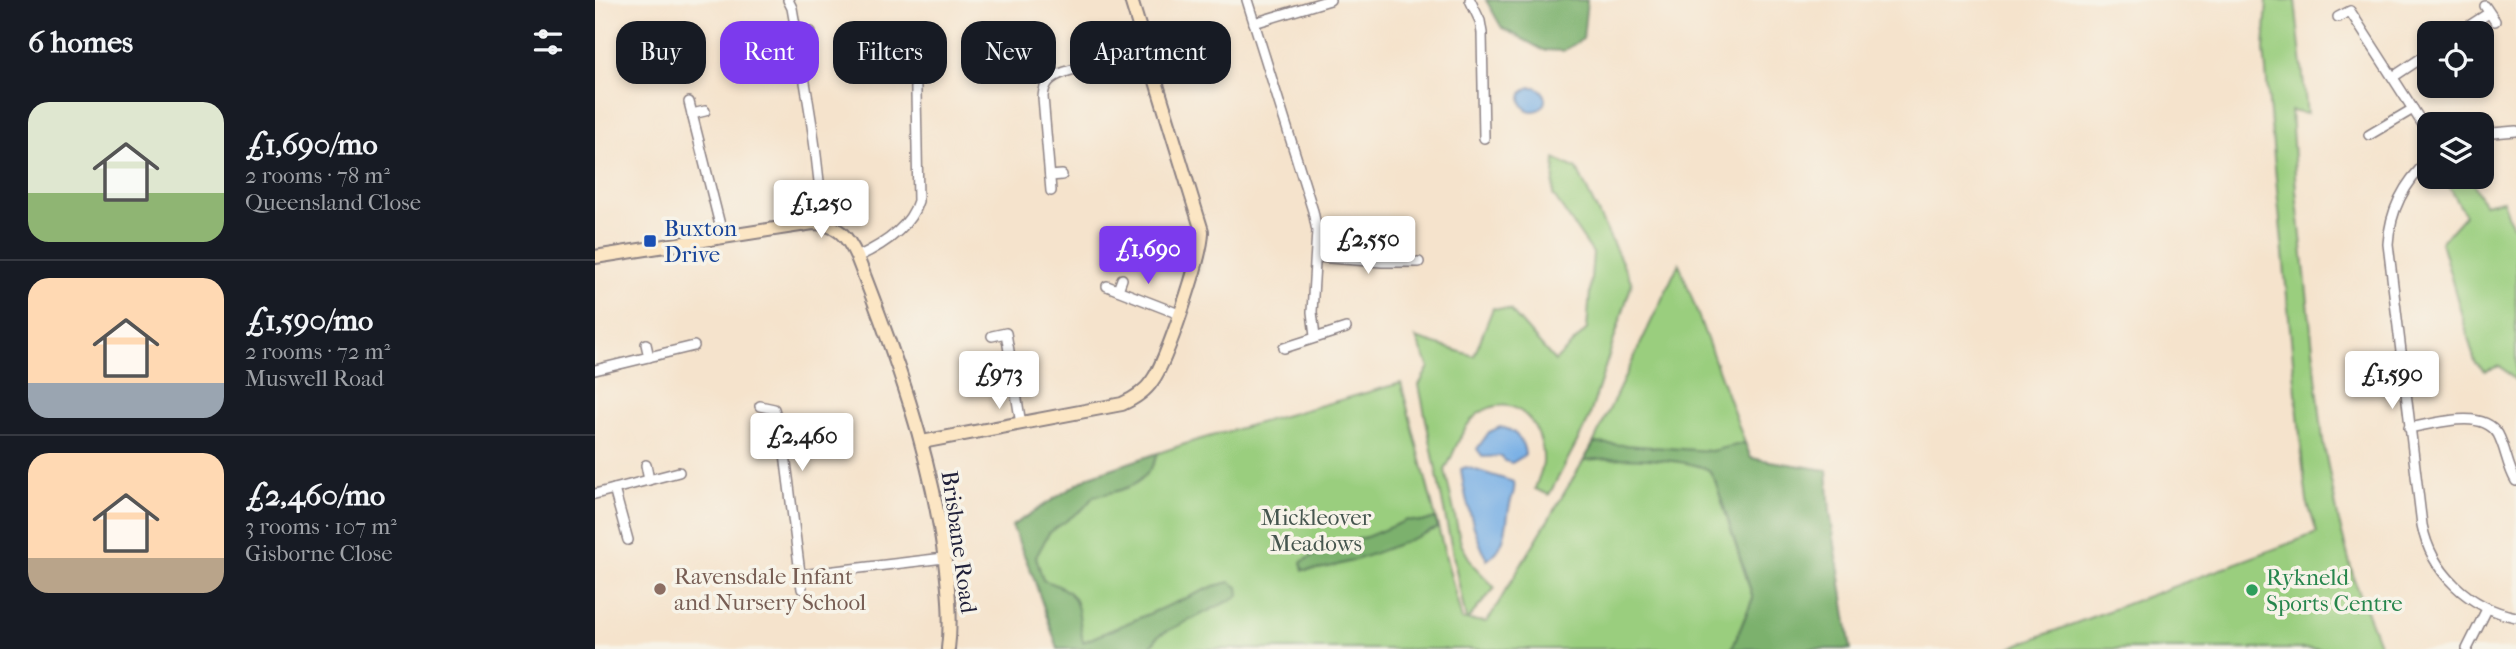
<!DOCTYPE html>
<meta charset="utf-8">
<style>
body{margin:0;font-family:"IM FELL French Canon",serif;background:#242831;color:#f1f3f6;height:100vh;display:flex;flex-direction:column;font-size:26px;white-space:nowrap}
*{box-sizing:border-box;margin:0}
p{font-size:23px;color:#9ea1a6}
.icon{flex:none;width:38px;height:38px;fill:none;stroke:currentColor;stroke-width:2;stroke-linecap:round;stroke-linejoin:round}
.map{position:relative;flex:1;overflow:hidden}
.panel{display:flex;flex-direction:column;background:#171b24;width:595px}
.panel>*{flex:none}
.banner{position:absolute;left:21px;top:21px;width:665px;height:63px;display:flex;gap:14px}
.controls{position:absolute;left:1822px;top:21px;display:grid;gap:14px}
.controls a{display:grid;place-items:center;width:77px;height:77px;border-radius:14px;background:#171b24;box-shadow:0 4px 10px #0003;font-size:35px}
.price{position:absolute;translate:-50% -60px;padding:0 16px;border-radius:7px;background:#fff;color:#222;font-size:23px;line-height:46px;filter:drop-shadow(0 2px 4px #0008)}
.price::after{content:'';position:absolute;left:50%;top:42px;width:21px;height:16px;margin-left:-10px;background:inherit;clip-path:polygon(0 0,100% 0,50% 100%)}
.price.on{background:#7c3aed;color:#fff}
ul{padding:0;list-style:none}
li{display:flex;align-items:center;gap:21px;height:175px;padding:0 28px}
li+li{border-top:2px solid #363941}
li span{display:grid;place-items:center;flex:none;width:196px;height:140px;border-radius:21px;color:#555}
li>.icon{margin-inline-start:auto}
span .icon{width:84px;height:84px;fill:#fffc;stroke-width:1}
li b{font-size:30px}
h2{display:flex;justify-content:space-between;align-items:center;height:84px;padding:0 28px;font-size:30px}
.chip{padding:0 24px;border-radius:21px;background:#171b24;box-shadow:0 4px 10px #0003;font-size:24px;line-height:63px}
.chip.on{background:#7c3aed;color:#fff}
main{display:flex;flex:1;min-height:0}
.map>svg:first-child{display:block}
.green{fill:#9ace7e;stroke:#5e785c;stroke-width:2}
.forest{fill:#7bb16d;stroke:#4e6a54;stroke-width:2}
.water{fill:#76aee5;stroke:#4c6890;stroke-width:2}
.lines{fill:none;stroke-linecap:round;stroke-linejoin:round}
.street-casing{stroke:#8c8284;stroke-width:12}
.secondary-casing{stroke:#8c8284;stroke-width:16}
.street{stroke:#fff;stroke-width:9}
.secondary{stroke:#fce6c4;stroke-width:12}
.transit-dot{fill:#1a4fb4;stroke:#f7f3e8;stroke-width:2.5}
.education-dot{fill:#8d6e63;stroke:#f7f3e8;stroke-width:2.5}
.leisure-dot{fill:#2e9e5b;stroke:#f7f3e8;stroke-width:2.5}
.labels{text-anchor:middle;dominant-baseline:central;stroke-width:7;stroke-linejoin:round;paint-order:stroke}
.transit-label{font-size:23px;fill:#164399;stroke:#f7f3e8;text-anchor:start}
.park-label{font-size:23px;fill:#46564f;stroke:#f7f3e8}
.street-label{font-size:23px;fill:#22223b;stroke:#f7f3e8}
.education-label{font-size:23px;fill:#785e54;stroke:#f7f3e8;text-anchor:start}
.leisure-label{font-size:23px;fill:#27864d;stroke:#f7f3e8;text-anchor:start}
</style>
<main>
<section class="panel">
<h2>6 homes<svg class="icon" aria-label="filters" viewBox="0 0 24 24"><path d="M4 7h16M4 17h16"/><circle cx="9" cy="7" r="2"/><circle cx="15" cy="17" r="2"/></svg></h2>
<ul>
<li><span style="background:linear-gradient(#dfe7d0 65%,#8fb573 0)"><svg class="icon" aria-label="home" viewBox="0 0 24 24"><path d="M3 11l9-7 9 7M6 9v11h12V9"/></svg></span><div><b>£1,690/mo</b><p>2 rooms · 78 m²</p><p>Queensland Close</p></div></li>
<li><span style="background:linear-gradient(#ffd9b3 75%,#9aa5b1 0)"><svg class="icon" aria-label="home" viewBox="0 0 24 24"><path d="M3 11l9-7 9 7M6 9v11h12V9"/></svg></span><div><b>£1,590/mo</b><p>2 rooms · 72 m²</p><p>Muswell Road</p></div></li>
<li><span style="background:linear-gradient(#ffd9b3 75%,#b9a48a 0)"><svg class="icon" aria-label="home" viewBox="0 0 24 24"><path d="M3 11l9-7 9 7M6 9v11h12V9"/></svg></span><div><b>£2,460/mo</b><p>3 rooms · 107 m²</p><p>Gisborne Close</p></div></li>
</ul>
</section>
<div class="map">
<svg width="1921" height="649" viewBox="0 0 1921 649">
<rect width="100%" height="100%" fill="#f7f3e8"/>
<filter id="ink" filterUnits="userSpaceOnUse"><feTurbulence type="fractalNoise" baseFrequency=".0143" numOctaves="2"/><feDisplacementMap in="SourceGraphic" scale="14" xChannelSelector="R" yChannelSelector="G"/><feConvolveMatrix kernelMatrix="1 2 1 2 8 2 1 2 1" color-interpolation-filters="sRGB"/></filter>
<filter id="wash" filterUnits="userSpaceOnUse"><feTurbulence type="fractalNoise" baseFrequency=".00686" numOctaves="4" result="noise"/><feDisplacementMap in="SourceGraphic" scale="28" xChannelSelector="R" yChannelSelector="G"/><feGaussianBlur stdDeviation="1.57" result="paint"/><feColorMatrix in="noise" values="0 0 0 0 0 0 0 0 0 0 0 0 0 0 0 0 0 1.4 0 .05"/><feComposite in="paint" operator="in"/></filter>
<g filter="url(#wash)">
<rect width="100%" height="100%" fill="#f5e3cc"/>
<g class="green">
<path d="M 1672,0 L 1700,0 L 1712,114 L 1696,111 L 1701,190 L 1728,441 L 1744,522 L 1759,579 L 1786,649 L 1411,649 L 1722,533 L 1712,501 L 1708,468 L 1669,50 Z"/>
<path d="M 960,159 L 982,169 L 1037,283 L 993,421 L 954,495 L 940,489 C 942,481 947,471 948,463 C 950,426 920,388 883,414 C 865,428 861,451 850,470 L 866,544 L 878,565 L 900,588 L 872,620 L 892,622 L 995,450 L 1084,263 L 1150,443 L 1117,451 L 1121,483 L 1158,598 L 1137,649 L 463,649 L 438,576 L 417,526 L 495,476 L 599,441 L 806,383 L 867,620 L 871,620 L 824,385 L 834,367 L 821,338 L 879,356 L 898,308 L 915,310 L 960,361 L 992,329 L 998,253 L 958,195 Z"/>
<path d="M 1849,177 L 1875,177 L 1889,204 L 1908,200 L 1912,215 L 1921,231 L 1921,381 L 1905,366 L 1890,371 L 1880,362 L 1846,242 L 1870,215 Z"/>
</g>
<g class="forest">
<path d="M 891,0 L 992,0 L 988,39 L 968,51 L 948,50 L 907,28 Z"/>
<path d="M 999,443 L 1116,451 L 1150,443 L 1156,458 L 1232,470 L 1235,512 L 1256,649 L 1137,649 L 1158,598 L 1121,483 L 1114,470 C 1087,457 1021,457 989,460 Z"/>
<path d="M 563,453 C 552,485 530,491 499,496 L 488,509 L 454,533 L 441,557 L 448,580 C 489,593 481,605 488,642 L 619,586 L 635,582 L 643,587 L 644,596 L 564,635 L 554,649 L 463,649 L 438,576 L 417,526 L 495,476 Z"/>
<path d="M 840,518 L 843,528 C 809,542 743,571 708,570 L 706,562 L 727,551 L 774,536 L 812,520 L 827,522 Z"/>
</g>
<g class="water">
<circle cx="938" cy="99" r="12"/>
<path d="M 905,427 C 920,429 929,441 930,455 L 917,463 L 909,461 L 907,456 L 888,457 L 882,449 L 894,432 Z"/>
<path d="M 871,467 L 919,482 C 921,491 917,495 915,504 C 910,525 913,547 892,560 C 879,532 870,500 866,469 Z"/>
</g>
</g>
<g filter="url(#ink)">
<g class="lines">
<g class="street-casing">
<g id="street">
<path d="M 193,0 L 197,8 C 209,77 224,153 227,223"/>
<path d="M 652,0 L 718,211 L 722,231 L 717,312 L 720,336"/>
<path d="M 875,0 L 885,21 L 887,33 L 889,138"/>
<path d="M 1890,6 L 1900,21"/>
<path d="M 1743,17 L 1755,11 L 1834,134"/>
<path d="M 659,23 L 735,0"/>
<path d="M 1863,33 L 1894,13"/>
<path d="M 201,34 L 216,32"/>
<path d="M 1798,77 L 1834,53"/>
<path d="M 94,102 L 128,237"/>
<path d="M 97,114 L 110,111"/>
<path d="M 1886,134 L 1921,131"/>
<path d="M 1774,135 L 1818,109"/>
<path d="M 1834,160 C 1809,183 1795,210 1793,244 L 1827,525 C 1836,572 1874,608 1921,617"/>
<path d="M 455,176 L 467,175"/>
<path d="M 456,191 L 448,97 C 449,82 456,77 470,72 L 551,47"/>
<path d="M 262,257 C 286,246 315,228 323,201 L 320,38"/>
<path d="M 722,257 L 787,262 L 824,262"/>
<path d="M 512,286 L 584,314"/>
<path d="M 523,290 L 527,279"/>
<path d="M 397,336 L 411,333 L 426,424"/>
<path d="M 51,344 L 54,357"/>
<path d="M 689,348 L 751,328"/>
<path d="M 0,370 L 99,346"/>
<path d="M 165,406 L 179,409 L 189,446 L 207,589"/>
<path d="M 1814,428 C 1839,424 1887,408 1903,434 C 1911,449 1912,466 1921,481"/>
<path d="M 51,465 L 54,480"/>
<path d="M 19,489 L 33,540"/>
<path d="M 0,494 L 84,472"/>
<path d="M 206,575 L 349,558"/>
<path d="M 1872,649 L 1892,609"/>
</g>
</g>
<g class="secondary-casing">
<g id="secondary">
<path d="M 0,257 L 218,223 C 242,223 253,237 262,257 C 300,354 335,450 349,553 C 353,585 357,617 353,649"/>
<path d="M 327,442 L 527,404 C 538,399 550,392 557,381 C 571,363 608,253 607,231 L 536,0"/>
</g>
</g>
<use href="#street" class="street"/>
<use href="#secondary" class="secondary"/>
</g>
</g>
<rect class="transit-dot" x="48" y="234" width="14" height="14" rx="3.5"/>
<circle class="education-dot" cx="65" cy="589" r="7"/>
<circle class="leisure-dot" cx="1657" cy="590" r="7"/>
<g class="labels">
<g class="transit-label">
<text x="69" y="228">Buxton<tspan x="69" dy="26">Drive</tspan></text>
</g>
<g class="park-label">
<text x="721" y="517">Mickleover<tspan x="721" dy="26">Meadows</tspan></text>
</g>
<g class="street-label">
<text transform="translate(364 542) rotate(82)">Brisbane Road</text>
</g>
<g class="education-label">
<text x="79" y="576">Ravensdale Infant<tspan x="79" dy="26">and Nursery School</tspan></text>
</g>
<g class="leisure-label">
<text x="1671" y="577">Rykneld<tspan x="1671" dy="26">Sports Centre</tspan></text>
</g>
</g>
</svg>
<div class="controls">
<a><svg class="icon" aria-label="locate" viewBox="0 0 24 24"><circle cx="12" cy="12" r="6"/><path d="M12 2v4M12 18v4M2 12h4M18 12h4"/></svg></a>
<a><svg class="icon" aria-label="layers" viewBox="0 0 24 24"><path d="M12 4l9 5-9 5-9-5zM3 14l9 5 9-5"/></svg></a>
</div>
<b class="price" style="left:226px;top:240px">£1,250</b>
<b class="price" style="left:773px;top:276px">£2,550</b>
<b class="price on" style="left:553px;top:286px">£1,690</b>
<b class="price" style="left:404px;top:411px">£973</b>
<b class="price" style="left:1797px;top:411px">£1,590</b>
<b class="price" style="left:207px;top:473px">£2,460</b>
<div class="banner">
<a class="chip">Buy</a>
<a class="chip on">Rent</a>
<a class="chip">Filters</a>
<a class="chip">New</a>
<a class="chip">Apartment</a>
</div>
</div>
</main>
